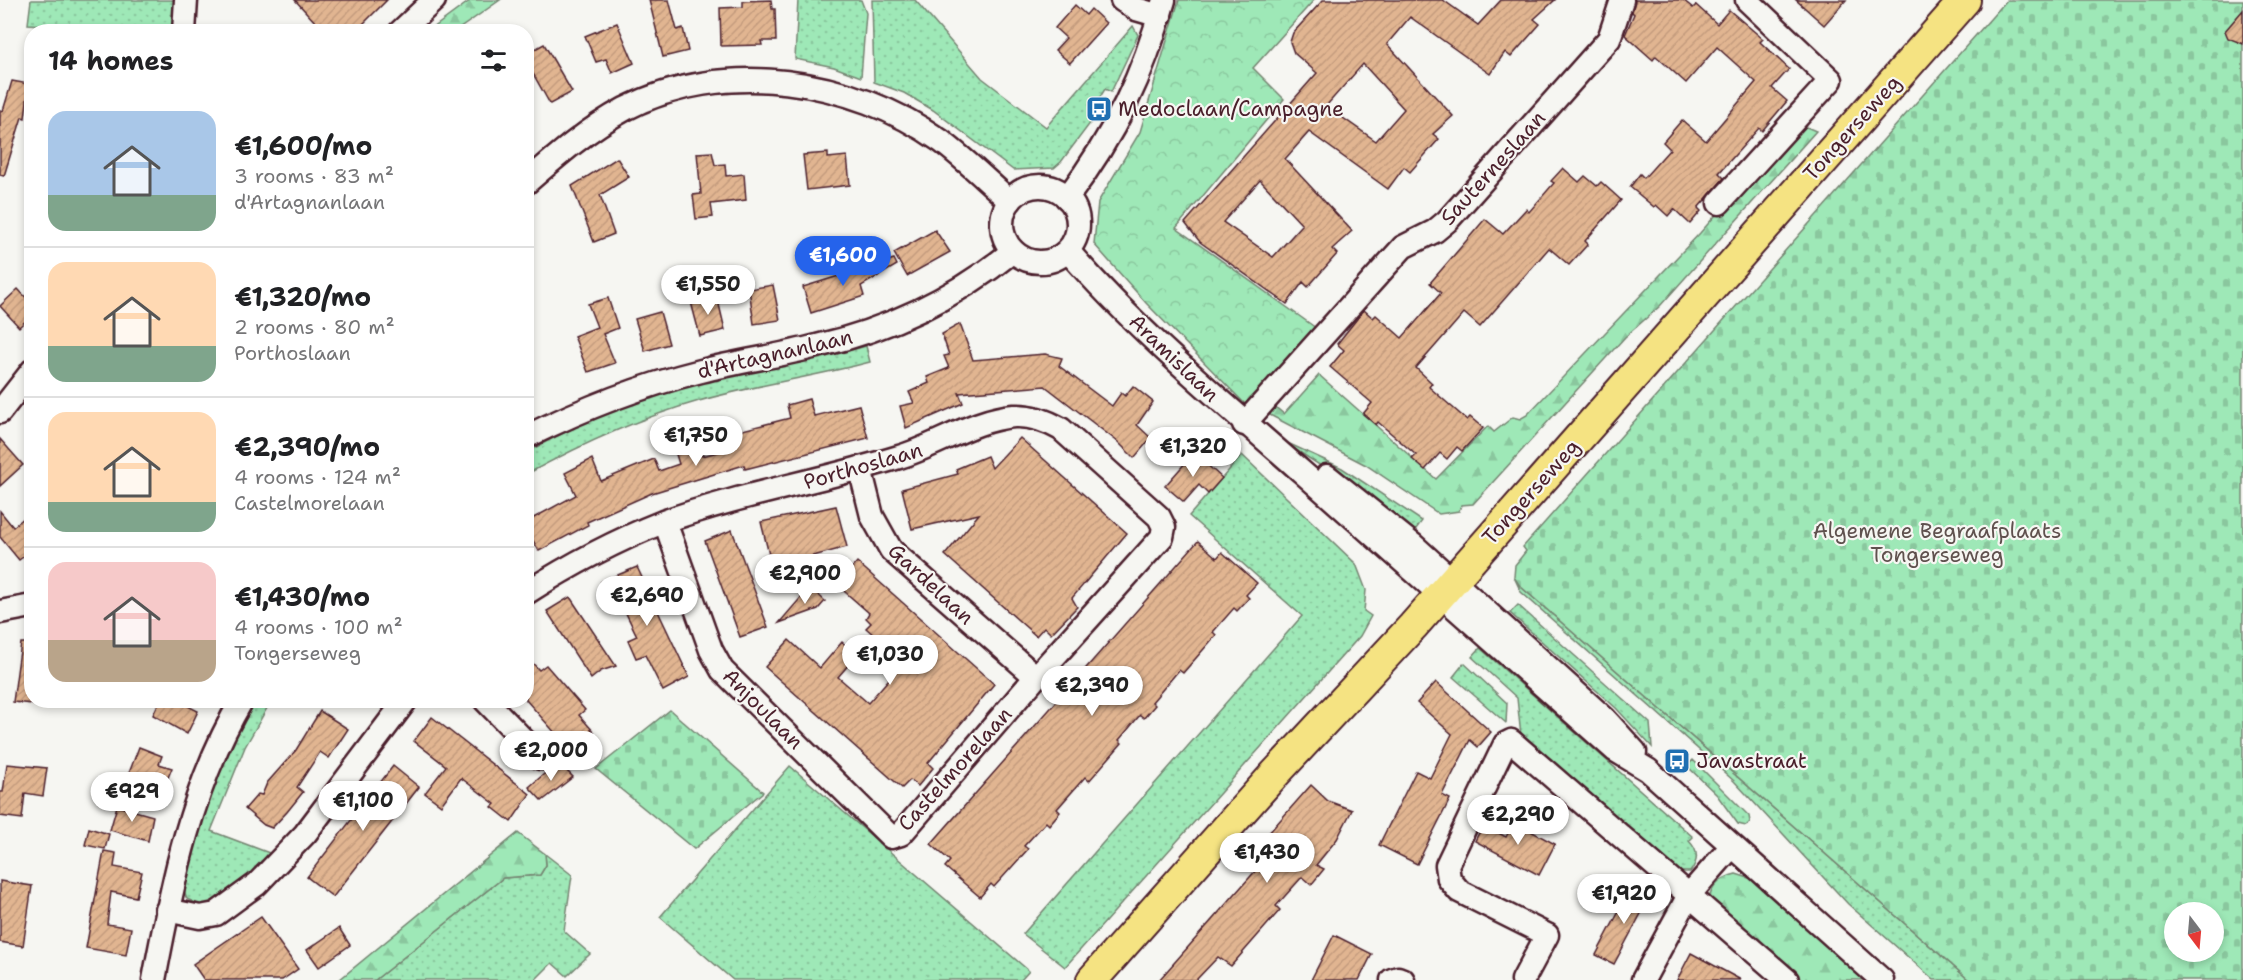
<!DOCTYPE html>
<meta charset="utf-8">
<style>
body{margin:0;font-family:"Shantell Sans",sans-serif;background:#f2f2f2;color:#202124;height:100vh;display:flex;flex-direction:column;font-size:22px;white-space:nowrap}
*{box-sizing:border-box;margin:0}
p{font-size:20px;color:#757577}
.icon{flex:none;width:33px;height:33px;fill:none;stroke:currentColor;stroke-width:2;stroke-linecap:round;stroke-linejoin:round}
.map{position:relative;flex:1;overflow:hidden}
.sheet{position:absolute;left:24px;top:24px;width:510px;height:684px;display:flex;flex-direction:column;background:#fff;border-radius:24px;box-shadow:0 3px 9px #0003}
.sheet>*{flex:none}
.needle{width:39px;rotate:164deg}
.fabs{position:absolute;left:2164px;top:902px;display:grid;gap:12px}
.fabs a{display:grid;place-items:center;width:60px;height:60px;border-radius:50%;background:#fff;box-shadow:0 3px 9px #0003;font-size:30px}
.price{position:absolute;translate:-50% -51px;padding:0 14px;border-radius:21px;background:#fff;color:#222;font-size:20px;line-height:39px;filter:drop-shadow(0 2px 3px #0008)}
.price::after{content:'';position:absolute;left:50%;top:36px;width:18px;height:14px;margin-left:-9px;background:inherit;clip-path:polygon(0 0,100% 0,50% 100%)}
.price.active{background:#2563eb;color:#fff}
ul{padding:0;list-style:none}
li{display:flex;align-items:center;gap:18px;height:150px;padding:0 24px}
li+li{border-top:2px solid #e0e0e0}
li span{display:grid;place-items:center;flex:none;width:168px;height:120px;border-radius:18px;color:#555}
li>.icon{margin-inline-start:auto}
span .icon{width:72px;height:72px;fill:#fffc;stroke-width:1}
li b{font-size:26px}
h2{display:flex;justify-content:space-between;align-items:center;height:72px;padding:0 24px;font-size:26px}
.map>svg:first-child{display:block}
.grass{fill:url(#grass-dots);stroke:#748471;stroke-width:1.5}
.forest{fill:url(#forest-firs);stroke:#748471;stroke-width:1.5}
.cemetery{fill:url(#cemetery-stones);stroke:#748471;stroke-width:1.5;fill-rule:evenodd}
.park{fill:url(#park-crowns);stroke:#748471;stroke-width:1.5}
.building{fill:url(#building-hatch);stroke:#4a1f2b;stroke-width:1.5;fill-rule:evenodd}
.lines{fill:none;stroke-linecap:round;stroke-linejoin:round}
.minor-casing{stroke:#4a1f2b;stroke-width:27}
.major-casing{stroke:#4a1f2b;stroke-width:34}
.minor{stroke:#f6f6f2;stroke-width:22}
.major{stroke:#f5e382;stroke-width:30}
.labels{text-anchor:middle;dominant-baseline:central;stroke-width:4.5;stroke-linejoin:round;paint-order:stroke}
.poi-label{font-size:21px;fill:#4a1f2b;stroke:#f6f6f2;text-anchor:start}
.street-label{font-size:21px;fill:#4a1f2b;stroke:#f6f6f2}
.park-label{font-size:21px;fill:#5f514e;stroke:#f6f6f2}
</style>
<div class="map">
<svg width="2243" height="980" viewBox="0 0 2243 980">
<defs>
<pattern id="grass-dots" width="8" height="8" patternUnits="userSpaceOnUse" patternTransform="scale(1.5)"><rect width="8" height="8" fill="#9ee8b7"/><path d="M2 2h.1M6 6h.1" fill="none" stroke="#8ac79e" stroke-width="1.8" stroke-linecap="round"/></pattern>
<pattern id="forest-firs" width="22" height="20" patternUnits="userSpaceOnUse" patternTransform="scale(1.5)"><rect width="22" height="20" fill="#9ee8b7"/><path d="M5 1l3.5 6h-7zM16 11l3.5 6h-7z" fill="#8ac79e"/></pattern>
<pattern id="cemetery-stones" width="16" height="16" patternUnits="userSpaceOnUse" patternTransform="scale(1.5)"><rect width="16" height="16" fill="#9ee8b7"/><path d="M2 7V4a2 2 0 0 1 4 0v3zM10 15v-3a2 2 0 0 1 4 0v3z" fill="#8ac79e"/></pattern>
<pattern id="park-crowns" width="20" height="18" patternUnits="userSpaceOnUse" patternTransform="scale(1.5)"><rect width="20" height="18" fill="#9ee8b7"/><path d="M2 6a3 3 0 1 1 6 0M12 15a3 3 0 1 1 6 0" fill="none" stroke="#8ac79e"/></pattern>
<pattern id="building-hatch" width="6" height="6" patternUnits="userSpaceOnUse" patternTransform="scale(1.5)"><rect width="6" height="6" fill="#e1b591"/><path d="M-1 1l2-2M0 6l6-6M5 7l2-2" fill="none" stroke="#c39b7d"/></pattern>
</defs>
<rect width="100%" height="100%" fill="#f6f6f2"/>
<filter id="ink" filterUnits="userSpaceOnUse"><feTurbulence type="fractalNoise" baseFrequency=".0167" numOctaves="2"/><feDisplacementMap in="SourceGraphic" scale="12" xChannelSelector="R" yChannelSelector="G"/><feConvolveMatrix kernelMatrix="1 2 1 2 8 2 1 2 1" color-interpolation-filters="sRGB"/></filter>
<g filter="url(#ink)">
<g class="grass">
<path d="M 31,0 L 181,0 L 178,31 L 125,31 L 28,24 Z"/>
<path d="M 798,0 L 861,0 L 866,13 L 861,77 L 834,67 L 795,59 Z"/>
<path d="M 872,0 L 915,0 L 982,78 L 1046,127 L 1133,26 L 1138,35 L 1111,92 L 1105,89 L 1097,102 L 1103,106 L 1061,162 L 1054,168 L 1013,170 L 933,110 L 904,93 L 874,82 Z"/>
<path d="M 866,346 L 870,362 C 813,377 755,385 699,401 C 639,418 582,444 527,474 L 527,452 C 580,423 637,397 696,383 C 752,369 810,362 866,346 Z"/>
<path d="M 1281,440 L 1342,468 L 1422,521 L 1413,533 L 1338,477 Z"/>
<path d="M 1242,455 L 1356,564 L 1366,590 L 1364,611 L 1371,616 L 1360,636 L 1065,967 L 1023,934 L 1302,616 L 1189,516 Z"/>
<path d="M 1514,577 L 1520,586 L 1969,980 L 1934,980 L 1848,904 L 1734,781 L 1521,592 Z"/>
<path d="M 1518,605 L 1650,723 L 1652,747 L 1616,708 L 1510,613 Z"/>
<path d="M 1480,648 L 1693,837 L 1689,841 C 1699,851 1698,862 1690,872 L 1683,872 L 1679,876 L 1521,736 L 1517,698 L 1472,657 Z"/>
<path d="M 1464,663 L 1507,703 L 1506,723 L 1453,677 Z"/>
<path d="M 255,701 L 271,701 L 245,747 L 211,831 L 272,854 C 254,870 223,902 200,905 L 187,899 C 171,872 236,729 255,701 Z"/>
<path d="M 1693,760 L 1749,816 L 1750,822 L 1746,826 L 1738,824 L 1717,795 L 1687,766 Z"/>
<path d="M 790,766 L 1029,971 L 1021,980 L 733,980 L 660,917 Z"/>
<path d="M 545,854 L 572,875 L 564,931 L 590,954 L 567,976 L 552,963 L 535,980 L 375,980 L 503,878 L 540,875 L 546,865 Z"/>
</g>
<g class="forest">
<path d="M 471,0 L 500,0 L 456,31 L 429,31 Z"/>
<path d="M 1797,123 L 1816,131 L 1660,306 L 1625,337 L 1473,504 L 1461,505 L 1459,511 L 1439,514 L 1366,465 L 1266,413 L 1273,405 L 1284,414 L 1319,375 L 1436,479 L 1488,426 L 1494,432 L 1513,417 L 1520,419 L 1527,415 L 1700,233 Z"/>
<path d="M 518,833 L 545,854 L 546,865 L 540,875 L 503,878 L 375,980 L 339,980 Z"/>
<path d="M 1736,874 L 1752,879 L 1866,980 L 1799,980 L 1715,907 L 1709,899 C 1712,885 1723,877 1736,874 Z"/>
</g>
<g class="cemetery">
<path d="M 2007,0 L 2243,0 L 2243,980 L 1969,980 L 1520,586 L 1514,577 L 1515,565 L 1526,551 L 1523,547 ZM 2175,912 L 2214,912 L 2214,951 L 2175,951 Z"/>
<path d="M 670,710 L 763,792 L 694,849 L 596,769 Z"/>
</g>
<path class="park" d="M 1179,0 L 1314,0 L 1253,68 L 1284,99 L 1176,228 L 1316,328 L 1245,404 L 1146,303 L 1094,244 L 1098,202 L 1140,132 Z"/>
<g class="building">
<path d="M 295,0 L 387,0 L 355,32 L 306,32 L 316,23 Z"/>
<path d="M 649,0 L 669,0 L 677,30 L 683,28 L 688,51 L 663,57 Z"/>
<path d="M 771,0 L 772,9 L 775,9 L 776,41 L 761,41 L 762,45 L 721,46 L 720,8 L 743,7 L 743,1 Z"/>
<path d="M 1323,0 L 1443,0 L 1478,25 L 1501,0 L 1555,0 L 1534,19 L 1540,24 L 1511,57 L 1505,52 L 1490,74 L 1410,17 L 1387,44 L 1453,116 L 1433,134 L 1439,139 L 1410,172 L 1404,167 L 1388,189 L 1309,132 L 1285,159 L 1352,231 L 1332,249 L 1337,254 L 1308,287 L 1303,282 L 1287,304 L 1200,242 L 1185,223 L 1317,73 L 1294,53 L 1290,42 L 1293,33 ZM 1363,64 L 1404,109 L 1376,141 L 1326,106 ZM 1260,180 L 1302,225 L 1273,257 L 1223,222 Z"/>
<path d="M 1635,0 L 1683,0 L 1693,8 L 1696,5 L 1717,24 L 1729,10 L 1763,39 L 1760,42 L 1789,69 L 1772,88 L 1787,101 L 1762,131 L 1759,128 L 1719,173 L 1724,178 L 1698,208 L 1701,211 L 1690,224 L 1674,209 L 1668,216 L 1656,205 L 1654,207 L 1630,187 L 1640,174 L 1644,178 L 1670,149 L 1663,142 L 1682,120 L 1706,141 L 1756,82 L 1717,47 L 1686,83 L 1656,56 L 1653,60 L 1625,35 L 1634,14 L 1632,12 Z"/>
<path d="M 1796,0 L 1846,0 L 1824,25 Z"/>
<path d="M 1075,5 L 1086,15 L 1091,9 L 1106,23 L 1070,63 L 1055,50 L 1066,38 L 1055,28 Z"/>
<path d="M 2243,10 L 2243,44 L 2228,38 L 2225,31 Z"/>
<path d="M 617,23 L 634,63 L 612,73 L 606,59 L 596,62 L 585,36 Z"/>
<path d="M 544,44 L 572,92 L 550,104 L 526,61 L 526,54 Z"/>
<path d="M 12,81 L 29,84 L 25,118 L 22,117 L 4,176 L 0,175 L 0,110 L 3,111 Z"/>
<path d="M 712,152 L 715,165 L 725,164 L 726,176 L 744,174 L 746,200 L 711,204 L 713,217 L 696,219 L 693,195 L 701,194 L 697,153 Z"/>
<path d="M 828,153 L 828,158 L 847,156 L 850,185 L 807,190 L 803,155 Z"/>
<path d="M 617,158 L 629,177 L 600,195 L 614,234 L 594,242 L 572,186 Z"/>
<path d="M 1563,168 L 1579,182 L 1585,176 L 1597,186 L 1601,182 L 1621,200 L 1585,241 L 1588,244 L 1569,265 L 1549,248 L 1480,327 L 1464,313 L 1416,368 L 1432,383 L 1429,387 L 1467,420 L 1470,417 L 1483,428 L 1462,451 L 1457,447 L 1447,459 L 1440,453 L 1425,470 L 1412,459 L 1416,455 L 1378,422 L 1376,425 L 1363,414 L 1372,403 L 1330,367 L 1344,350 L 1337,344 L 1364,310 L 1373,318 L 1376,315 L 1402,338 L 1441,293 L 1430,283 L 1485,219 L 1503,234 L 1526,209 L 1529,212 L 1554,183 L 1551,181 Z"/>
<path d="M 935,230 L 950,252 L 907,276 L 894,253 Z"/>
<path d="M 894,259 L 897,265 L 861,286 L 864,296 L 811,313 L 803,287 Z"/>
<path d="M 773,285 L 780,320 L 754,324 L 749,289 Z"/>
<path d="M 18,289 L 32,304 L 32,315 L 19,327 L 0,306 Z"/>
<path d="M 717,296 L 725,330 L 700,336 L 691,302 Z"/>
<path d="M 608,298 L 618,328 L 603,334 L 615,363 L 588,372 L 574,336 L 597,327 L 588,304 Z"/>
<path d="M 660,312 L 669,344 L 645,351 L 635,319 Z"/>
<path d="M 960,324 L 973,360 L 1045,354 L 1062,358 L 1059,366 L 1112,406 L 1121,393 L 1125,396 L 1133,386 L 1153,402 L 1137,425 L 1151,438 L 1134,458 L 1118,442 L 1045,386 L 959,393 L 963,403 L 906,428 L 900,406 L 914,403 L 909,392 L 929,383 L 927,377 L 949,368 L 944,356 L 949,355 L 942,334 Z"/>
<path d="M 809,399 L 814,416 L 859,405 L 868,438 L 745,469 L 744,465 L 652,493 L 587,522 L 588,525 L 539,551 L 526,528 L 526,522 L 576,495 L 565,473 L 592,459 L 601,481 L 654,459 L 659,471 L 679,464 L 674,448 L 697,440 L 702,456 L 726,450 L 723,435 L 790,418 L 787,405 Z"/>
<path d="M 1020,438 L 1127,533 L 1072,598 L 1077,607 L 1051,634 L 1044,627 L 1036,636 L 945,555 L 979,514 L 912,529 L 902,489 L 958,474 L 956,469 L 987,456 L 992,468 Z"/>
<path d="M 0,439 L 23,465 L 0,486 Z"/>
<path d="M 1194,453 L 1222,478 L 1208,494 L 1199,485 L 1184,502 L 1165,486 Z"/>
<path d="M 836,506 L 847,547 L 772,567 L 761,522 Z"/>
<path d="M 0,511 L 13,527 L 32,511 L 32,550 L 19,560 L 0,537 Z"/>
<path d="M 732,530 L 768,627 L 740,637 L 705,541 Z"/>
<path d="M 1198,541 L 1217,558 L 1222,552 L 1257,583 L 1246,595 L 1249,598 L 1237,611 L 1234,608 L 1213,632 L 1216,635 L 1183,673 L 1179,670 L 1152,702 L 1155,705 L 1144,718 L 1140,715 L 1119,740 L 1122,743 L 1089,781 L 1085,777 L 1057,809 L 1060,812 L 1049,825 L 1046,822 L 1024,846 L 1028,849 L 994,887 L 991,884 L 980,897 L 945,867 L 950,861 L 931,844 Z"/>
<path d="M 857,562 L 994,684 L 928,763 L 933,768 L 918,786 L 910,780 L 902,788 L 765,667 L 789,640 L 820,668 L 842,642 L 857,655 L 838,677 L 868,703 L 904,662 L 866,628 L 871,623 L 866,618 L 869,613 L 837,585 Z"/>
<path d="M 637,567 L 689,677 L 663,691 L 645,655 L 636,658 L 628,640 L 637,636 L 619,599 L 610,603 L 601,582 Z"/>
<path d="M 810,587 L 825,601 L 818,609 L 779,623 Z"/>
<path d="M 570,597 L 616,666 L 601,671 L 591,679 L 547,611 Z"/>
<path d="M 21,643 L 32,643 L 32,704 L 13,702 Z"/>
<path d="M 526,656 L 539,670 L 546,665 L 585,710 L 579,715 L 594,732 L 572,752 L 526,700 Z"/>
<path d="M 1436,682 L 1491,732 L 1478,747 L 1470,740 L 1442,795 L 1450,799 L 1417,864 L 1379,845 L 1416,771 L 1430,778 L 1452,734 L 1417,703 Z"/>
<path d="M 160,700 L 176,700 L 198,711 L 187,734 L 153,715 Z"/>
<path d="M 320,711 L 348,729 L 329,758 L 320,752 L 297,787 L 303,792 L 287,812 L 272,828 L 264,825 L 245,809 L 258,794 L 262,795 L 267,783 L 296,750 Z"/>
<path d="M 432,717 L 530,794 L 511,822 L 492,807 L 495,804 L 461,778 L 441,805 L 425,793 L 446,766 L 414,741 Z"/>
<path d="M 139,747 L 162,756 L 159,764 L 172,768 L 164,787 L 129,773 Z"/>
<path d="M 558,762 L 573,777 L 542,801 L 529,787 Z"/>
<path d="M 7,764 L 47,768 L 43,796 L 25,793 L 22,819 L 0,816 L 0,792 L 3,792 Z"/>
<path d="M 393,766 L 419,787 L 333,897 L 307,877 Z"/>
<path d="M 1311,785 L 1328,801 L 1352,810 L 1337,839 L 1316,865 L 1324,869 L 1311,885 L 1302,877 L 1276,906 L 1280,910 L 1231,966 L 1218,957 L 1196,980 L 1159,980 L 1265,860 L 1254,850 Z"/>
<path d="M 117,806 L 153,816 L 148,841 L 110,830 Z"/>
<path d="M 1514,822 L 1555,844 L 1539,875 L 1475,841 L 1483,825 L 1506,837 Z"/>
<path d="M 89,828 L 109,834 L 105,849 L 85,845 Z"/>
<path d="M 104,851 L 116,853 L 114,867 L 142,872 L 136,897 L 111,892 L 107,924 L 131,928 L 126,955 L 86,948 Z"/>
<path d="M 0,881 L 32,886 L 23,946 L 0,942 Z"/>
<path d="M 1633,885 L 1651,895 L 1614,964 L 1596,955 Z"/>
<path d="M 261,917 L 298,969 L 282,980 L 204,980 L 193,964 Z"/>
<path d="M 339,928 L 350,945 L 319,967 L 307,950 Z"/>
<path d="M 1334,935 L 1372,954 L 1359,980 L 1311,980 Z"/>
<path d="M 1691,953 L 1741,980 L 1677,980 Z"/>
</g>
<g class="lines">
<g class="minor-casing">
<g id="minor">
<path d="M 1122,0 L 1136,9 L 1160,16"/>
<path d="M 184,32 L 186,0"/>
<path d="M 400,32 L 434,0"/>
<path d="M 526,183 C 558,155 588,129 625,109 C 724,58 852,78 941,141 C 965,159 987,181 1010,201"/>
<circle cx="1040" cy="224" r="38"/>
<path d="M 1067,198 C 1115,134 1143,76 1164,0"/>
<path d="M 1719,203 L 1831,80 L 1747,0"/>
<path d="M 1068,251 C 1139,333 1222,401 1302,472 C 1407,565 1511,657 1615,750 L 1648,770 L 1882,980"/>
<path d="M 0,412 L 32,371"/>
<path d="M 1244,424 L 1403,247 L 1435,231 L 1447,221 L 1609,39 L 1622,0"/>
<path d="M 526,437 C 582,409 641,386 701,371 C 740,361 779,356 817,346 C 890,329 955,298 1013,251"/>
<path d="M 860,468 L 872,516 L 891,550 L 1036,677"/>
<path d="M 1327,476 L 1412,544 L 1605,719 L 1635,752"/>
<path d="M 526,593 C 570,565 615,541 663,522 C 740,494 821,481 899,457 C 937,446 974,419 1014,416 C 1031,415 1047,421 1061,429 L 1159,517 L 1164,527 L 1162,537 L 1036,677 L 901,834 L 891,837 L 722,670 L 711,650 L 665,522"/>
<path d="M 0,612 L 32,606"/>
<path d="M 485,700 L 541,758"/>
<path d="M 167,910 L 200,917 L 216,914 L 257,884 L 305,834 L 406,700"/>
<path d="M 154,980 C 172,884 191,786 242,700"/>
<path d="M 1392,980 L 1398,978 L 1403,980"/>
<path d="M 1523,980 L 1547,935 L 1459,891 L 1449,879 L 1447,865 L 1505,744 L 1511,741 L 1787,980"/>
<path d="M 1643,980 L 1689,895 L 1732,846"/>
</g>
</g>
<g class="major-casing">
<path id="major" d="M 1092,980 L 1273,776 L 1413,626 L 1965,0"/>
</g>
<use href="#minor" class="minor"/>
<use href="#major" class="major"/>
</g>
</g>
<defs>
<g id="bus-square" transform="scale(1.35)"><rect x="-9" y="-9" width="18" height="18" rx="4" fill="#1f6fb2" stroke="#f6f6f2"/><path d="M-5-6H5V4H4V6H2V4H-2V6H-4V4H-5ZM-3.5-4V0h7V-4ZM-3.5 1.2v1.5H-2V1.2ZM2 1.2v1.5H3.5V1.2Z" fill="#fff"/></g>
</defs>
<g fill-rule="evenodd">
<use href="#bus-square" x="1099" y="109"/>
<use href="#bus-square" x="1677" y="761"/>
</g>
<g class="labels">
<g class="poi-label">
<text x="1118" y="109">Medoclaan/Campagne</text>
<text x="1696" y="761">Javastraat</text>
</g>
<g class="street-label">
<text transform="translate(1852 128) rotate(-48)">Tongerseweg</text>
<text transform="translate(1493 168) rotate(-48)">Sauterneslaan</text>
<text transform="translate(775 354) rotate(-13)">d'Artagnanlaan</text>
<text transform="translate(1174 358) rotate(44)">Aramislaan</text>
<text transform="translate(863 466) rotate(-16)">Porthoslaan</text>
<text transform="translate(1531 492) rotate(-48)">Tongerseweg</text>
<text transform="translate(931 584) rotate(43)">Gardelaan</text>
<text transform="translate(763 709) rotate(45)">Anjoulaan</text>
<text transform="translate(955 769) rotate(-48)">Castelmorelaan</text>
</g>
<g class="park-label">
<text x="1937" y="531">Algemene Begraafplaats<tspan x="1937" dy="24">Tongerseweg</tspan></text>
</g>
</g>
</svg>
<div class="fabs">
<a><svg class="needle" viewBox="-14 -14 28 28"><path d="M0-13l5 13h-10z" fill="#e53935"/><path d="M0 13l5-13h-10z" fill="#757577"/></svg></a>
</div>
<b class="price active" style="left:843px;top:287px">€1,600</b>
<b class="price" style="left:708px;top:316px">€1,550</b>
<b class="price" style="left:696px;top:467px">€1,750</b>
<b class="price" style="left:1193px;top:478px">€1,320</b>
<b class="price" style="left:805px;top:605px">€2,900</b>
<b class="price" style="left:647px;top:627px">€2,690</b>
<b class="price" style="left:890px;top:686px">€1,030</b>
<b class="price" style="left:1092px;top:717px">€2,390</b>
<b class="price" style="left:551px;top:782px">€2,000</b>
<b class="price" style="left:132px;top:823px">€929</b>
<b class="price" style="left:363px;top:832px">€1,100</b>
<b class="price" style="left:1518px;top:846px">€2,290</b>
<b class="price" style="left:1267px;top:884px">€1,430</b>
<b class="price" style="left:1624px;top:925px">€1,920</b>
<section class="sheet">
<h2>14 homes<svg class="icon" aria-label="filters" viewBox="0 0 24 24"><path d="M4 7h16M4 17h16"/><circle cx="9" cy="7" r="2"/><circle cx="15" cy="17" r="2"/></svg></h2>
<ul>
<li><span style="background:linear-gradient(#a9c7e8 70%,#7fa58c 0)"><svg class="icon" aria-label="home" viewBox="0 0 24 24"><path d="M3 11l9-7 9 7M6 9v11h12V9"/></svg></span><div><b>€1,600/mo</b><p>3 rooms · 83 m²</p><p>d'Artagnanlaan</p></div></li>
<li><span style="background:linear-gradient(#ffd9b3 70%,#7fa58c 0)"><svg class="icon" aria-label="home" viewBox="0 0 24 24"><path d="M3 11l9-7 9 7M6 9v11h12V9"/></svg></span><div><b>€1,320/mo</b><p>2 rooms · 80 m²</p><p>Porthoslaan</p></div></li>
<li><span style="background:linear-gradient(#ffd9b3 75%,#7fa58c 0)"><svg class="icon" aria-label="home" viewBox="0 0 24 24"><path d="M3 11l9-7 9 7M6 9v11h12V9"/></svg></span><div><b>€2,390/mo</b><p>4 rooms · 124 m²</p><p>Castelmorelaan</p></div></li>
<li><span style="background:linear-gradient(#f6c9c9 65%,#b9a48a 0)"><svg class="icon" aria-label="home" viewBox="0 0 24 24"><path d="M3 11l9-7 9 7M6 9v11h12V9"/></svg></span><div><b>€1,430/mo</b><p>4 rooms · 100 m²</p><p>Tongerseweg</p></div></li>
</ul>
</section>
</div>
